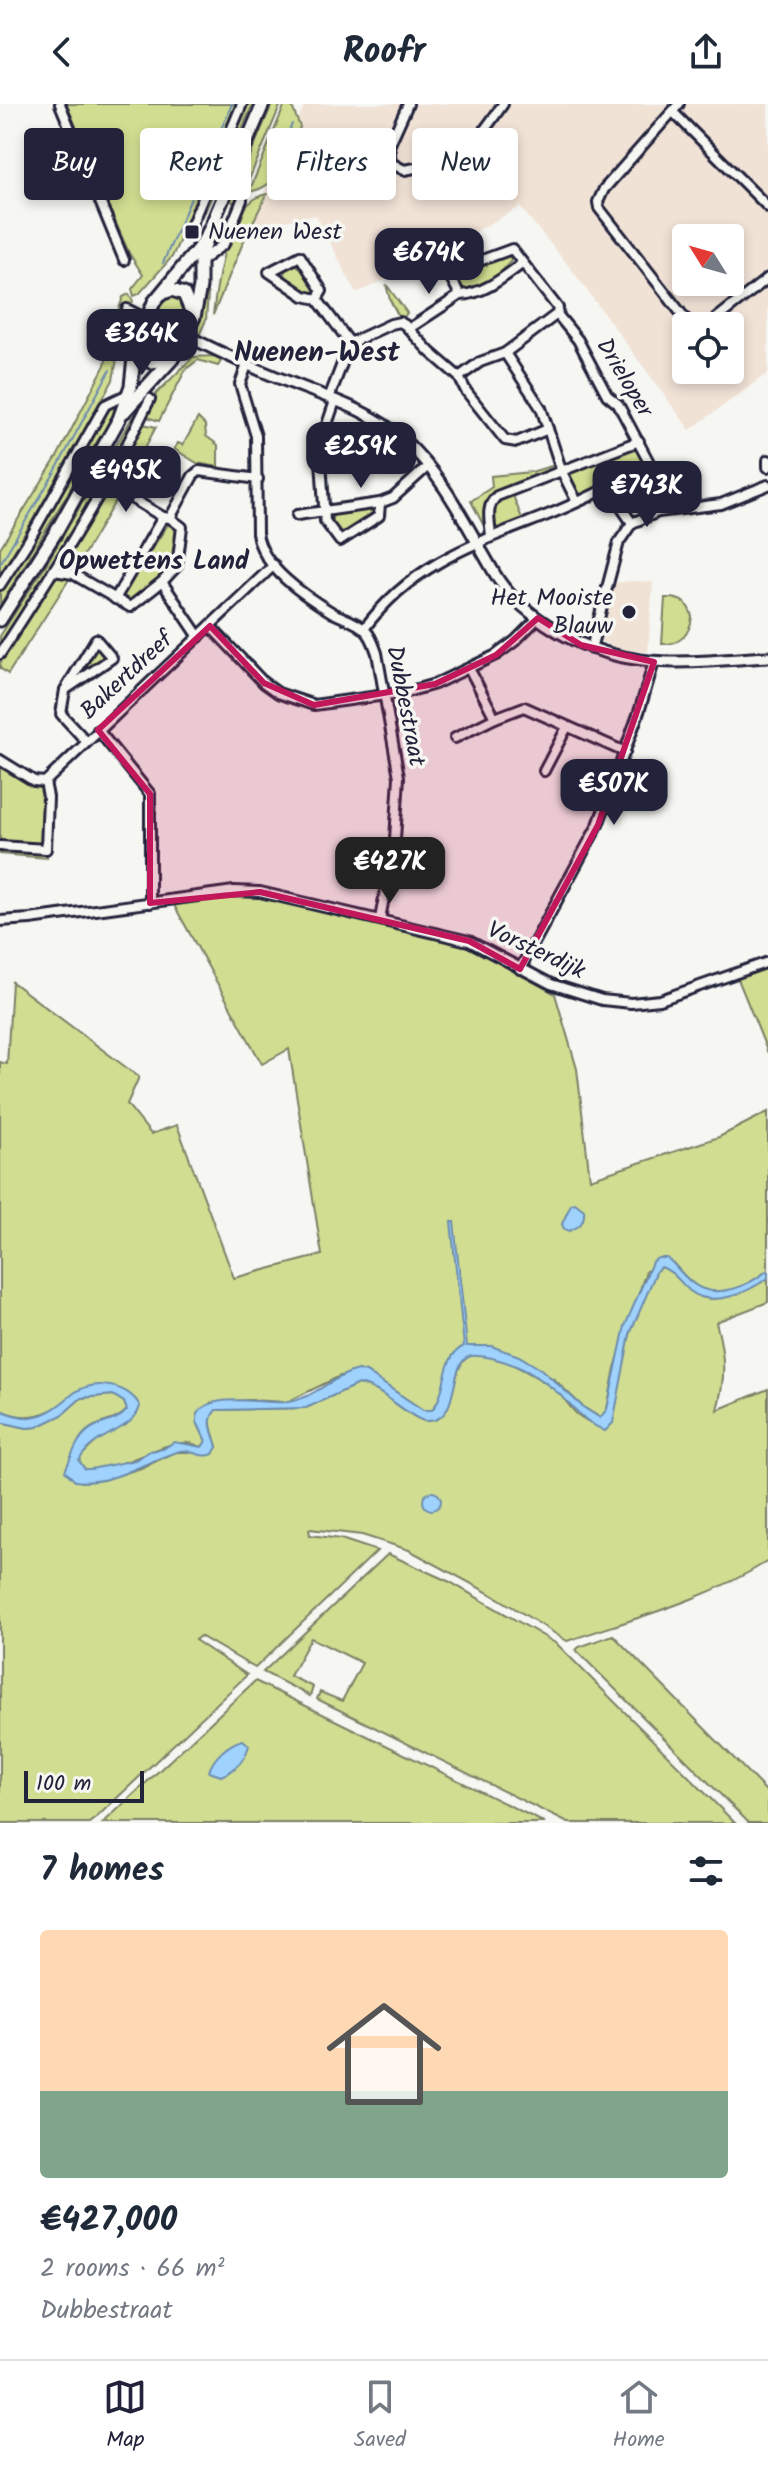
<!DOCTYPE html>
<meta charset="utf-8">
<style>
body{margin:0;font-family:Kalam,sans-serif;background:#f6f6f7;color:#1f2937;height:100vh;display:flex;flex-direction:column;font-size:30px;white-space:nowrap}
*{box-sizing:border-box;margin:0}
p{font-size:26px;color:#747a83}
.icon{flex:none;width:44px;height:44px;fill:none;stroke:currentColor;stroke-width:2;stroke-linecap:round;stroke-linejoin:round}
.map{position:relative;height:1719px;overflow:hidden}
.side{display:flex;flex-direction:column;background:#fff;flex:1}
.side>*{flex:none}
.guide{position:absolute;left:24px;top:24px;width:720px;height:72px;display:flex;gap:16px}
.needle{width:52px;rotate:307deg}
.controls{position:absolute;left:672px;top:120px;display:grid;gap:16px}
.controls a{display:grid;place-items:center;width:72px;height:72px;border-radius:8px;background:#fff;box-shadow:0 4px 12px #0003;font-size:40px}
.scale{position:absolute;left:24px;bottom:20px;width:120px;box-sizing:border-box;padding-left:8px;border:4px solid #22223b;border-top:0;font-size:22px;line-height:28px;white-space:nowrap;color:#22223b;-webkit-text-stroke:6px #f6f6f2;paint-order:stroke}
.price{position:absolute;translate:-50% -68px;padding:0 18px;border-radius:16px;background:#22223b;color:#fff;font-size:26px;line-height:52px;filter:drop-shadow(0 2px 4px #0008)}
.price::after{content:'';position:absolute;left:50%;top:48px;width:24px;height:18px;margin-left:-12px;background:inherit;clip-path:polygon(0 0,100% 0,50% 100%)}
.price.active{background:#222;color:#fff}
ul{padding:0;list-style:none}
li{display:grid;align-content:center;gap:16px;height:424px;padding:0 40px}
li span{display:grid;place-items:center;height:248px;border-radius:8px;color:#555}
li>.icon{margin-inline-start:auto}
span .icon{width:144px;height:144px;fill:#fffc;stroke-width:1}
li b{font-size:34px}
h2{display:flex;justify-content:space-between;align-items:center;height:96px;padding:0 40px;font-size:34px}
.tag{padding:0 28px;border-radius:8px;background:#fff;box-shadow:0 4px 12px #0003;font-size:28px;line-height:72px}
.tag.active{background:#22223b;color:#fff}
header{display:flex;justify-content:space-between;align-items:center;height:104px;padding:0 40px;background:#fff;font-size:36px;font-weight:800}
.tab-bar{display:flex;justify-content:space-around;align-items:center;height:112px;border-top:2px solid #e0e1e3;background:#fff;font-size:22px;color:#747a83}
.tab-bar a{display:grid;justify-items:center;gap:4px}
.tab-bar .active{color:#22223b}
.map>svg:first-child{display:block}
.built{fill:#f1e2d6;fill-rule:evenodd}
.green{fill:#d1dd90;stroke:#7a8066;stroke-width:2}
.water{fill:#9fd3fd;stroke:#6d8caf;stroke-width:2}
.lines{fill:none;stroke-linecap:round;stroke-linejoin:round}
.stream{stroke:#6d8caf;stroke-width:2}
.minor-casing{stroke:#22223b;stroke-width:14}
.tertiary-casing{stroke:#22223b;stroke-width:15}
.secondary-casing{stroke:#22223b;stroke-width:17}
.minor{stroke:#f6f6f2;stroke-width:8}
.tertiary{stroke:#f6f6f2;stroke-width:9}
.secondary{stroke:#f6f6f2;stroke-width:11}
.marked{fill:#c2185b;fill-opacity:0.2;stroke:#c2185b;stroke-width:6;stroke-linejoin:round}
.poi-dot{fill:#22223b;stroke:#f6f6f2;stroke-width:3}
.labels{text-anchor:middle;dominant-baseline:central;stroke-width:7;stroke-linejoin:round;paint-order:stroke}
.poi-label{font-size:24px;fill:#22223b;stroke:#f6f6f2;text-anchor:start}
.street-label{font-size:24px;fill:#22223b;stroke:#f6f6f2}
.neighbourhood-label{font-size:26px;font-weight:bold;fill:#22223b;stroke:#f6f6f2}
.quarter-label{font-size:28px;font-weight:bold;fill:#22223b;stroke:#f6f6f2}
</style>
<header><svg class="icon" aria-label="back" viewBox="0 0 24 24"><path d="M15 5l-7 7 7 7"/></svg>Roofr<svg class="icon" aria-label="share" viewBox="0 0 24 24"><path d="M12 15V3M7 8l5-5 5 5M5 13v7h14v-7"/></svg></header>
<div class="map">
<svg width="768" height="1719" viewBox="0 0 768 1719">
<rect width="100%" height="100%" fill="#f6f6f2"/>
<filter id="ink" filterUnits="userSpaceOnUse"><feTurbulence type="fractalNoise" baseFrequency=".0125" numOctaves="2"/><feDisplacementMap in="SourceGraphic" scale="16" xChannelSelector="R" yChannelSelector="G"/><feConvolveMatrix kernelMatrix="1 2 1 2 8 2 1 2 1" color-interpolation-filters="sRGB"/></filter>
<g filter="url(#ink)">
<g class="built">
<path d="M 305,0 L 768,0 L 768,269 L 690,326 L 572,166 L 520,103 L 406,166 L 356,189 L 316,111 L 248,124 ZM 686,134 L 730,134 L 730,178 L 686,178 ZM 686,222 L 730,222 L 730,266 L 686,266 Z"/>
<path d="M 633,477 L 653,478 L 648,548 L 621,546 L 599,537 L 614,479 Z"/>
</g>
<g class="green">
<path d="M 64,0 L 236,0 L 186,121 L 182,120 L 179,129 L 182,131 L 172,153 L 139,190 L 134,192 L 132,185 L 143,171 L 129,149 Z"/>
<path d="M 245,0 L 253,0 L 205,108 L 200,106 Z"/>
<path d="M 272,0 L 281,0 L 228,125 L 225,123 L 235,99 L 231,97 Z"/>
<path d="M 285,0 L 291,0 L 300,23 C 289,50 282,82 249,88 Z"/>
<path d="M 267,90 L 245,134 L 213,211 C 217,178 227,97 267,90 Z"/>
<path d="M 506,151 L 510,151 L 511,157 L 495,175 L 467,187 L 460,182 L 460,176 L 479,161 Z"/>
<path d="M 294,159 L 307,169 L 317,185 L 314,190 L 287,177 L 284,166 Z"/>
<path d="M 386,180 L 407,209 L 403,214 L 399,213 L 390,196 Z"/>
<path d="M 202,187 L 208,190 L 206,216 L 198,234 L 194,222 Z"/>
<path d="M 129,190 L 133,197 L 131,202 L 127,201 L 125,215 L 123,213 L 119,216 L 123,224 L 113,276 L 75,345 L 0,471 L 0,444 L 57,353 L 105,261 L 113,222 L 123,193 Z"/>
<path d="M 172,193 L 182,198 C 186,211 174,235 170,248 L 156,252 L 149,248 C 144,232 158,216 161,199 Z"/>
<path d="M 214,252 L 223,254 L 218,262 L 198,256 L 186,265 L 159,317 L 147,313 L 156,290 L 193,253 Z"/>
<path d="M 153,278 L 158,281 L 149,292 L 97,387 L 0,545 L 0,532 L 47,459 Z"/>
<path d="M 120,299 C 115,315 103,327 95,341 C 65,396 33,448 0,501 L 0,486 L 106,304 Z"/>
<path d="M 198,314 L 205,321 L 206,332 L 218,341 L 218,363 L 197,359 L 174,345 L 178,339 L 183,341 Z"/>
<path d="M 143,320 L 156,323 L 123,385 L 112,378 Z"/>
<path d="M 325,334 L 339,340 L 325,368 L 322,340 Z"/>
<path d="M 638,341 L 645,355 L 640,364 L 582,392 L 578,391 L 567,370 Z"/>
<path d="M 555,361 L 548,372 L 489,394 L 488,430 L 471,397 L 492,383 L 491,372 L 531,368 Z"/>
<path d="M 108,385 L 119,391 L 74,467 L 61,465 Z"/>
<path d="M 512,389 L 523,417 L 493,429 L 492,405 L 495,396 Z"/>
<path d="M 371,403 L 373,409 L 343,431 L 339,430 L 331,419 L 333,410 Z"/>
<path d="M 169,419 L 176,424 L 175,461 L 130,499 L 122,494 L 122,490 Z"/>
<path d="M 56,473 L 70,474 L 8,570 L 0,564 L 0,559 Z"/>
<path d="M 665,494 C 679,493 689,498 692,513 C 690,531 679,541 662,540 Z"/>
<path d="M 97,542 L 105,556 L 72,578 L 94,543 Z"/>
<path d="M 0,661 L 35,683 L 40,684 L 50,678 L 47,754 L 0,750 Z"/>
<path d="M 235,792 L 266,794 L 472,844 L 555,890 L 577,965 L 590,1075 L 719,1033 L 768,1008 L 768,1166 C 751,1180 724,1193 702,1185 C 690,1180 681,1168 673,1159 L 646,1167 L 615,1264 L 607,1305 L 601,1314 L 583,1303 L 554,1275 L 492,1242 L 464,1242 C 439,1265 450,1285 432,1306 L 423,1306 L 366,1268 L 340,1272 L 287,1298 L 248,1296 L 211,1299 L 197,1310 L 197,1318 L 206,1337 L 202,1343 C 198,1342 194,1340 190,1339 C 161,1335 122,1369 85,1365 L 79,1357 L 80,1353 L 103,1331 L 126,1321 L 136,1296 C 122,1292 101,1283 87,1285 C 79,1286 76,1289 70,1293 C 49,1312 26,1318 0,1306 L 0,958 L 7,960 L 12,878 L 139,973 L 127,1000 L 151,1030 L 177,1021 L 234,1174 L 322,1151 L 289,945 L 262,960 L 174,801 Z"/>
<path d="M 768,864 L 768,949 L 738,875 Z"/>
<path d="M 661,1163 C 674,1167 681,1179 691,1187 C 711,1205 749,1187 768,1174 L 768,1198 L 716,1218 C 725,1252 726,1272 717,1306 L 768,1285 L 768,1457 C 706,1496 636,1514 567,1537 L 498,1494 L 409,1446 L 362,1431 L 309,1425 L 310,1431 L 341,1435 L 377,1447 L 255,1564 L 200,1532 L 195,1536 L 247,1571 L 97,1713 L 89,1719 L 0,1719 L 0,1318 L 27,1324 L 37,1323 L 62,1311 L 81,1294 L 113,1291 L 124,1298 L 127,1306 C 116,1318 104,1316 91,1324 C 76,1333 76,1349 67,1363 L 82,1378 L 103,1376 L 141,1364 L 176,1348 L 193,1348 L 217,1343 C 214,1330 206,1317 215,1306 L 306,1304 L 358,1280 C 381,1282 412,1318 428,1317 C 459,1316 449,1263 468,1253 C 490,1242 541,1275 558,1288 C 565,1295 571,1305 578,1311 C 586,1317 597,1322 605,1326 C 614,1295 638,1178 661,1163 Z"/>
<path d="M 388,1450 L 450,1478 L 557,1540 L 735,1719 L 568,1719 L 317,1595 L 320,1588 L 342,1597 L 362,1559 L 311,1534 L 290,1572 L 313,1583 L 310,1592 L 263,1568 Z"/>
<path d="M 613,1531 L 768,1689 L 768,1719 L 749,1719 L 576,1546 L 579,1543 Z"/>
<path d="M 255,1577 L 545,1719 L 103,1719 Z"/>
</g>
<g class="water">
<path d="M 575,1099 L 584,1106 C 585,1118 580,1123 569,1127 L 564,1125 L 562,1120 L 571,1100 Z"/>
<path d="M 451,1118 L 454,1118 L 467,1242 L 491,1242 L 519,1252 L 542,1266 L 583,1303 L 600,1314 L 607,1305 L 625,1222 L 652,1158 L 658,1154 L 667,1154 C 677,1162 684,1174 695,1181 C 718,1196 750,1181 768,1166 L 768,1174 C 748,1188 713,1205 690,1187 C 680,1179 674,1167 661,1163 L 657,1166 L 630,1230 L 613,1319 L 605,1327 C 582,1317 576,1304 558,1289 C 539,1272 517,1260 492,1254 C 486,1253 474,1250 468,1253 C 448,1263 461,1316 428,1317 C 412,1318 381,1282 358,1280 L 306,1304 L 216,1306 C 205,1317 214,1330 217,1343 L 213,1350 C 200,1356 190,1343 177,1348 C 143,1358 113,1382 75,1377 L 65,1367 C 72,1352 77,1332 92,1324 C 105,1317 117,1318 127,1306 L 124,1298 L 113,1291 L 81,1294 L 62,1311 L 37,1323 L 27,1324 L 0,1318 L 0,1306 C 9,1310 20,1314 31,1313 C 49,1311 60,1300 74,1289 C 94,1275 128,1280 140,1302 C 134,1328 93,1328 79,1357 L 85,1365 L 91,1365 L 135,1356 L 150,1347 L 163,1345 L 174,1338 L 202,1343 L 206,1337 L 197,1318 L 197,1310 C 213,1286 264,1301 288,1298 C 313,1295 334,1271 358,1266 L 366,1268 L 423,1306 L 432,1306 C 448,1288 441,1252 464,1242 Z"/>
<circle cx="432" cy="1397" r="9"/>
<path d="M 243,1636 L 249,1641 C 245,1657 236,1666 221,1672 L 209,1668 C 212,1654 229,1639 243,1636 Z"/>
</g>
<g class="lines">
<g class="stream">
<path d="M 271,71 L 292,20"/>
<path d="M 163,159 L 232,0"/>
<path d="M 0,460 L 56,366 L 110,266"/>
</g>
<g class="minor-casing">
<g id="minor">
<path d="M 60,0 L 124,156"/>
<path d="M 408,0 L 389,42 L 391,59 L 404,66 C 462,56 470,48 503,0"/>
<path d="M 679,0 L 604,85 L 598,98 L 599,104 L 691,222"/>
<path d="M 673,8 L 768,103"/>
<path d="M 189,127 L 242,0"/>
<path d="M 200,158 L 224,140 L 242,96"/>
<path d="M 317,195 L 322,187 L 300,152 L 269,168 L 304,192 L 317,195 L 350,239"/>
<path d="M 127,205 L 146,215"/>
<path d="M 707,222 L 768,174"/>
<path d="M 410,224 L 460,191"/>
<path d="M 505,249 L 541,304 L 548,325"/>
<path d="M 247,261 L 240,280 L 256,332 L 257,429 C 262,464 305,492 333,509 C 343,514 358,518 366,527 C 372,533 374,541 377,549 L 399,673 L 395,735 L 380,815"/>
<path d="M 459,273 L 480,258 L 505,249 L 557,210"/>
<path d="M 329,294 L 350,239 L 391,220 L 400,218 L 405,221 L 430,248 L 459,273 L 466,287 L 505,336 L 517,338 L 548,325 L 562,368 L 577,398"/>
<path d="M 335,297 L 320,341 L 325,417 L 340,437 L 379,412 L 380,399"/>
<path d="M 768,356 L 768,363"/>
<path d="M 297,411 L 380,399 L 393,394 L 427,363"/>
<path d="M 170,414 L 193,372 L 199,367 L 258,375"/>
<path d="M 632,419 L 658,408 L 721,400 L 768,381"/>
<path d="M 491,432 C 490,418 485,402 497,392 L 639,337"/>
<path d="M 54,467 L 73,470 L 130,503 L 162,478 L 177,462 L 182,423 L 170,414 L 163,413 L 106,379"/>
<path d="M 162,478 L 199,533"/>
<path d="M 0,481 L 29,436 L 105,301 L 128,290"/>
<path d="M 115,495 L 163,413"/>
<path d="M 210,522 L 264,579 L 278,589 L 314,601 L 407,588 L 435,580 L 496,551 L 515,537 L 538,514"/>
<path d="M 364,525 C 413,458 477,439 550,410 C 585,396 618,379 651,362 L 618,300 L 607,291 L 578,236 L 557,210 L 558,204 L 512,145 L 482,156 L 451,174 L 460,191 C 484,190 504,173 523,159"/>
<path d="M 96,535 L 112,554 L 65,586 Z"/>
<path d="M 591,545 L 619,438 L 632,419 L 608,384"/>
<path d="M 0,550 C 54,467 107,384 150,295"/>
<path d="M 470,566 L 495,614"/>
<path d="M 65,586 L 61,610 L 86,637"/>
<path d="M 98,626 L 150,690 L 150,799"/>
<path d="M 455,634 L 495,614 L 524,603 L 625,648"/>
<path d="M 0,656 L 34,677 L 45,678 L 274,461"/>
<path d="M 544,667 L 567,623"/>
<path d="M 0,742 L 46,745 L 48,693 L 45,678"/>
<path d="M 0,817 L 30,815 L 234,787 L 260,788 L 469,837 L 551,880 L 602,896 L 631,899 L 660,896 L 768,858"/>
<path d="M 520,865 L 598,721 L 639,608 L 654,558"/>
</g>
</g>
<g class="tertiary-casing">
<path id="tertiary" d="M 185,231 C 218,247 250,263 284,276 C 325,293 369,305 403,335 C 444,372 467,423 495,470 C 507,491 526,506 546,520 C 620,570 684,558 768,553"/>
</g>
<g class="secondary-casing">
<g id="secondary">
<path d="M 163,189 L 172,186 L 184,190 L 193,212"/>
<path d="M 137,237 L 145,252 L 151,258 L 172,255"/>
<path d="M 124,308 L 172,255 L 194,213 L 200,183 L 200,158 L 209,127 L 263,0"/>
<path d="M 0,516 L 56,428 L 119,315 L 131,282 L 135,244 L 154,198 L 201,141 L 209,127"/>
</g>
</g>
<use href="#minor" class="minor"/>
<use href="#tertiary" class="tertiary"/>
<use href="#secondary" class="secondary"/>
</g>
</g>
<path class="marked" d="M 538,514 L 581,541 L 654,558 L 598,721 L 520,865 L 469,837 L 260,788 L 150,799 L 150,690 L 98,626 L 210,522 L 264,579 L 314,601 L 435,580 L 496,551 Z"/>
<g class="poi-dot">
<rect x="184" y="120" width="16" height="16" rx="4"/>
<circle cx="629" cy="508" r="8"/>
</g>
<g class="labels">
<g class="poi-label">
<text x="208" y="128">Nuenen West</text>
<text x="613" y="494" text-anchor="end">Het Mooiste<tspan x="613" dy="28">Blauw</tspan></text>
</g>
<g class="street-label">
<text transform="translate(624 274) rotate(59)">Drieloper</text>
<text transform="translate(127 572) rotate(-43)">Bakertdreef</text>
<text transform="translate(405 602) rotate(79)">Dubbestraat</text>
<text transform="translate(536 847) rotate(25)">Vorsterdijk</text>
</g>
<g class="neighbourhood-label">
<text x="154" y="458">Opwettens Land</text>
</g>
<g class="quarter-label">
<text x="317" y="249">Nuenen-West</text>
</g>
</g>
</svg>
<div class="controls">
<a><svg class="needle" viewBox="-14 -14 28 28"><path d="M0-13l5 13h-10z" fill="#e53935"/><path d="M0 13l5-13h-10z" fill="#747a83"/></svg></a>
<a><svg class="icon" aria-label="locate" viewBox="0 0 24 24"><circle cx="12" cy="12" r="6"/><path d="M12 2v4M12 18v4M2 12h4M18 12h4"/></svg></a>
</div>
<div class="scale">100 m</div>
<b class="price" style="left:429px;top:192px">€674K</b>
<b class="price" style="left:142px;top:273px">€364K</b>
<b class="price" style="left:361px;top:386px">€259K</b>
<b class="price" style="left:126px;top:410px">€495K</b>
<b class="price" style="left:647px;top:425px">€743K</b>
<b class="price" style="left:614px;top:723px">€507K</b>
<b class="price active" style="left:390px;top:801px">€427K</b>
<div class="guide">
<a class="tag active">Buy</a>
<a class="tag">Rent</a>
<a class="tag">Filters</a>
<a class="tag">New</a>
</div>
</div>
<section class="side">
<h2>7 homes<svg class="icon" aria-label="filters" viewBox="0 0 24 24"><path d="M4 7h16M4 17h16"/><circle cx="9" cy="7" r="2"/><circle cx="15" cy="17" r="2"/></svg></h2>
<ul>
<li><span style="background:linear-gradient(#ffd9b3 65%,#7fa58c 0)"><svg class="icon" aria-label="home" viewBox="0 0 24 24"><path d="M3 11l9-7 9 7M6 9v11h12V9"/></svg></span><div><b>€427,000</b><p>2 rooms · 66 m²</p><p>Dubbestraat</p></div></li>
</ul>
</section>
<nav class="tab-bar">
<a class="active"><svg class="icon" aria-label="map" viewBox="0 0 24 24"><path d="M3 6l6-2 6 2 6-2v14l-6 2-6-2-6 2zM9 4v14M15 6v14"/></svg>Map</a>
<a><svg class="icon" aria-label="saved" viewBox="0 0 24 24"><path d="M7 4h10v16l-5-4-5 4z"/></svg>Saved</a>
<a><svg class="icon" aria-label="home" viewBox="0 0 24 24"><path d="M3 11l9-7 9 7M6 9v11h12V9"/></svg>Home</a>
</nav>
